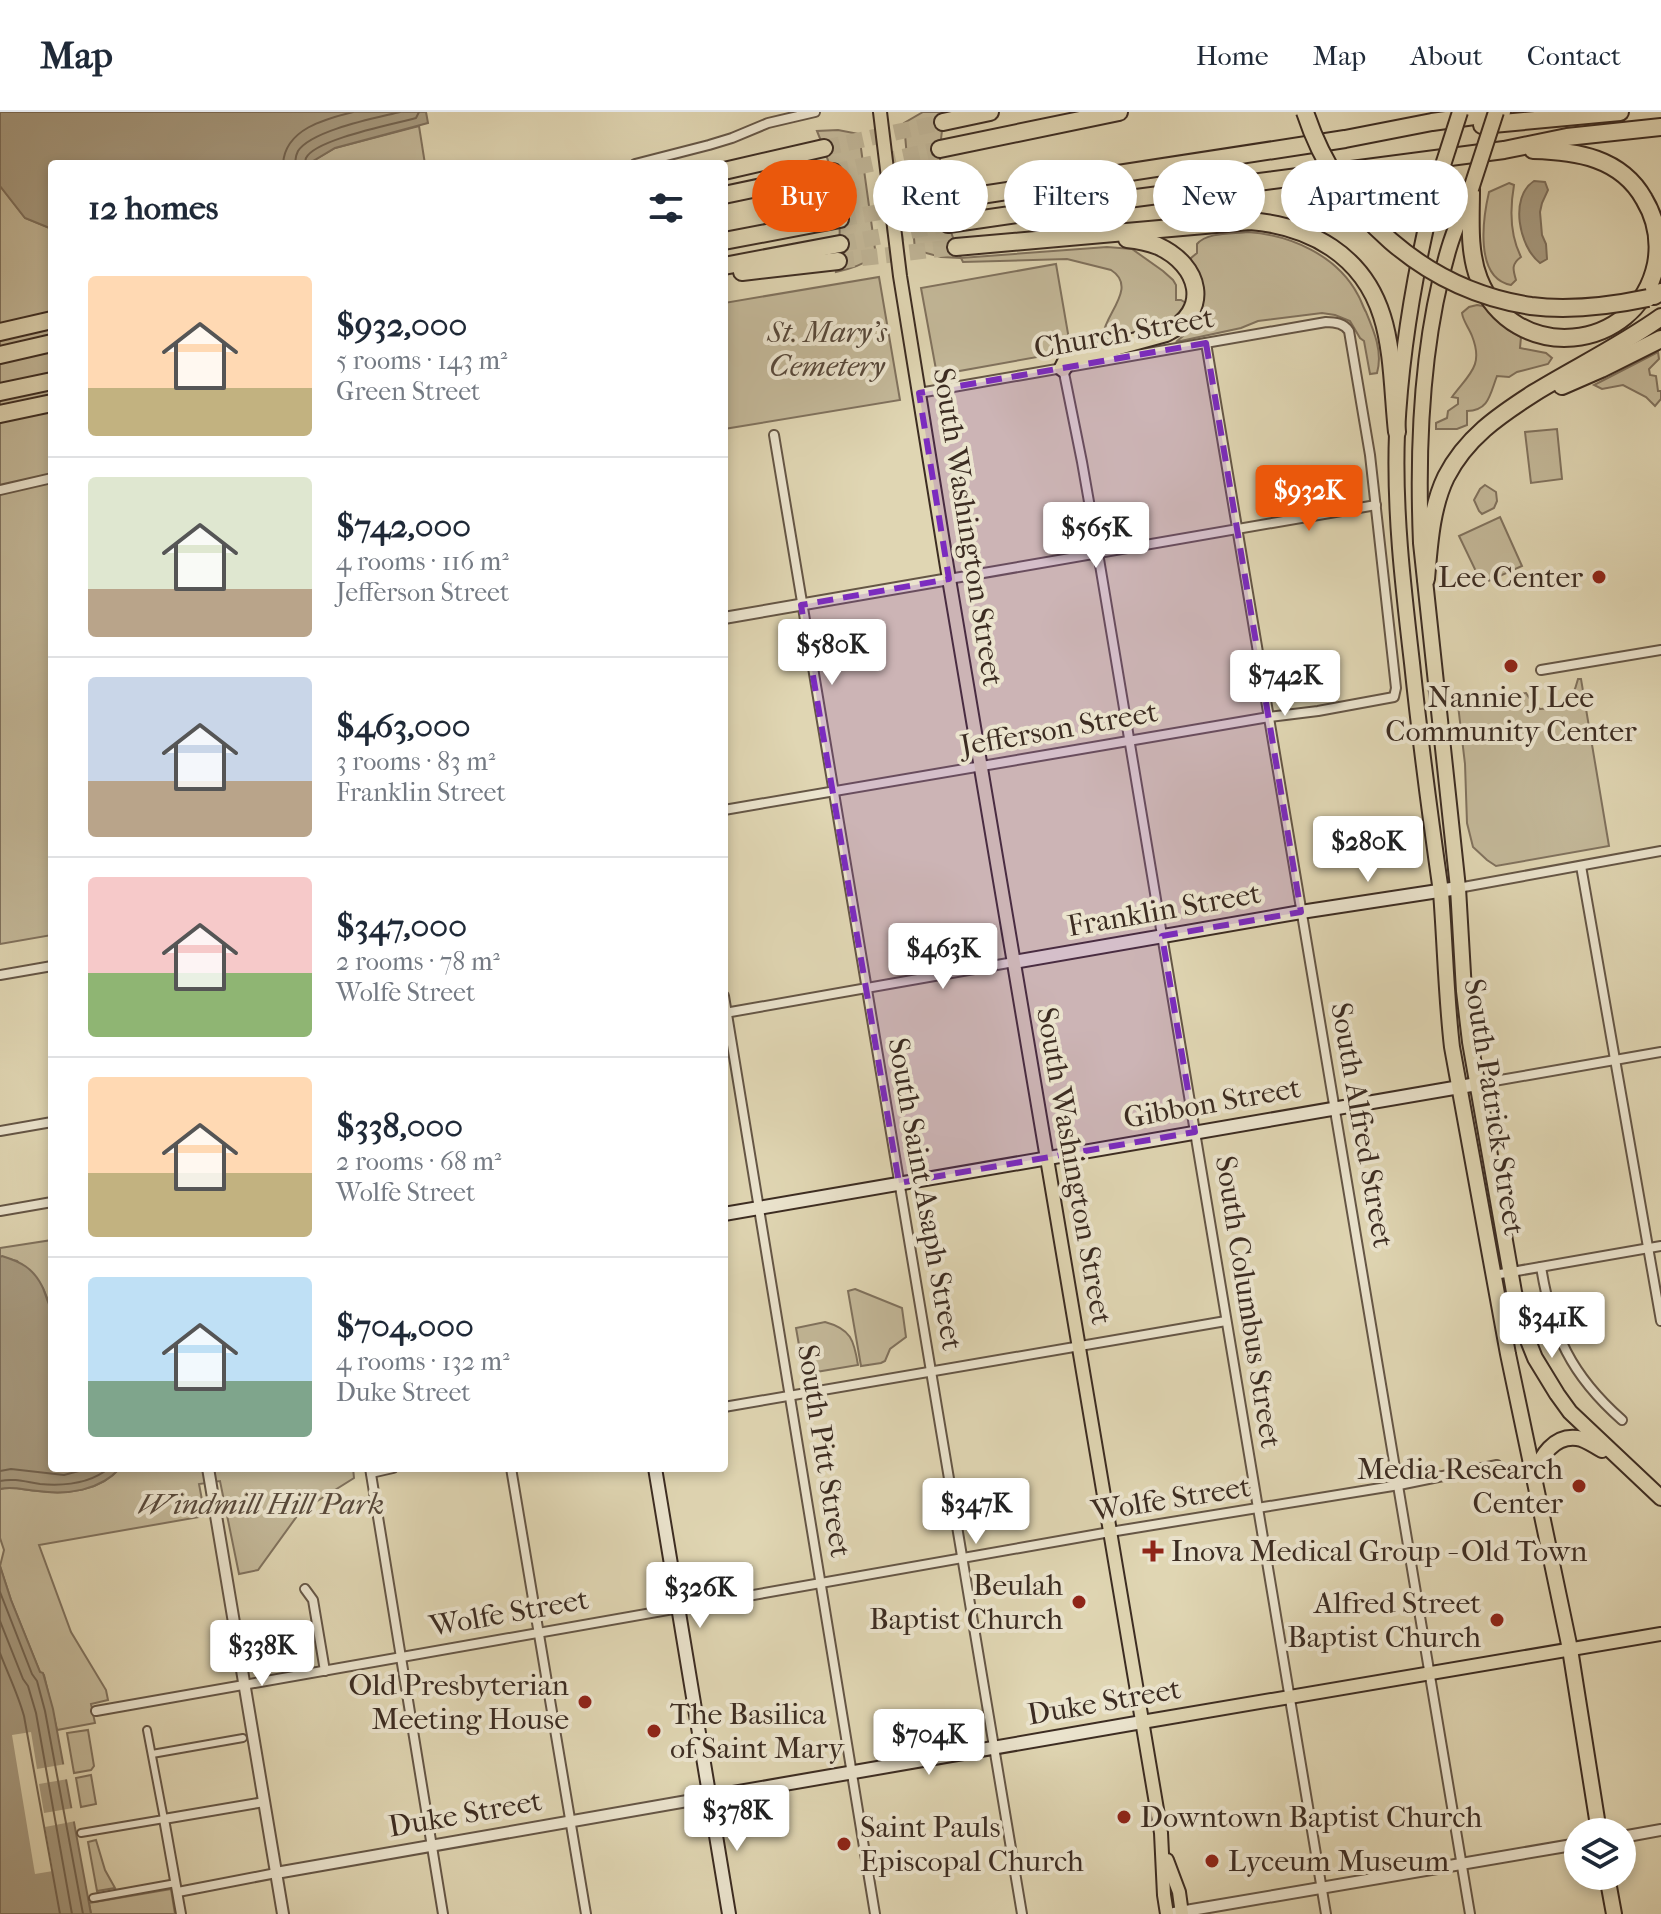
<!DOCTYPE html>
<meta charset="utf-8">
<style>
body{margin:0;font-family:"IM FELL French Canon",serif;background:#f2f2f3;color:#1f2937;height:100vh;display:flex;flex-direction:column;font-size:30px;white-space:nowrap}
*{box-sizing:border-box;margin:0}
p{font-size:26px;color:#747a83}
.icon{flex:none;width:44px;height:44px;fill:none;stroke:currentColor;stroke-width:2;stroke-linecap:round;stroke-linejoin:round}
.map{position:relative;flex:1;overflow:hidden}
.details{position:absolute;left:48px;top:48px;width:680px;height:1312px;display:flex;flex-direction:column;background:#fff;border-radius:8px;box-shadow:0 4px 12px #0003}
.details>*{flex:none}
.hud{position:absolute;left:752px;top:48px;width:760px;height:72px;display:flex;gap:16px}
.buttons{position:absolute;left:1564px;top:1706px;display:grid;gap:16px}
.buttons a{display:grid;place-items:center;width:72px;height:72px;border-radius:50%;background:#fff;box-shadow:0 4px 12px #0003;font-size:40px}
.price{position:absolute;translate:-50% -68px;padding:0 18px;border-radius:8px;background:#fff;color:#222;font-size:26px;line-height:52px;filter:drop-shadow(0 2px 4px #0008)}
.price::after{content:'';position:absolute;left:50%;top:48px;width:24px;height:18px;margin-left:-12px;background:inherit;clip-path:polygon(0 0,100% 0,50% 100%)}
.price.active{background:#ea580c;color:#fff}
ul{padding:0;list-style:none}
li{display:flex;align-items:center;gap:24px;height:200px;padding:0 40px}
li+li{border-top:2px solid #e0e1e3}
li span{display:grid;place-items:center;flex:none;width:224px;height:160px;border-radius:8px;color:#555}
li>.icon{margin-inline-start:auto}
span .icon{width:96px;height:96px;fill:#fffc;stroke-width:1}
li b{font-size:34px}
h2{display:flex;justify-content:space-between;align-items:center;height:96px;padding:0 40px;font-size:34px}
.chip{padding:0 28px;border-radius:36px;background:#fff;box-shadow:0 4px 12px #0003;font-size:28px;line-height:72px}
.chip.active{background:#ea580c;color:#fff}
header{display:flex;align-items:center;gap:48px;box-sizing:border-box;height:112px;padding:0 40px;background:#fff;border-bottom:2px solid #e0e1e3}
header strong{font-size:38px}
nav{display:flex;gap:44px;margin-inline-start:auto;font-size:28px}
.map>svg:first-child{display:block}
.green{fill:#c4b99a;stroke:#80725e;stroke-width:2}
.water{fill:#a89c82;stroke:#7d6f5c;stroke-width:2}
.pier{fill:#e0d6b3}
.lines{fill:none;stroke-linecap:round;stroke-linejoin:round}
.shore{stroke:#726452;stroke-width:2}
.motorway-tunnel{stroke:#bfb496;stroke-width:16;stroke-dasharray:16 8;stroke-linecap:butt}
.pedestrian-casing{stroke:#655646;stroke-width:10}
.minor-casing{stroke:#655646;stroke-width:12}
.tertiary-casing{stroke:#655646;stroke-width:14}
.secondary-casing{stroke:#3c2c22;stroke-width:16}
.primary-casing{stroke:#3c2c22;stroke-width:16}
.trunk-casing{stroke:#3c2c22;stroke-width:18}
.motorway-casing{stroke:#3c2c22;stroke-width:20}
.pedestrian{stroke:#ebe4ce;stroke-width:6}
.minor{stroke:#ebe4ce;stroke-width:8}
.tertiary{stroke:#ebe4ce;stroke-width:10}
.secondary{stroke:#ebe4ce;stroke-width:12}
.primary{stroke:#e0d6b3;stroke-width:12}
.trunk{stroke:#e0d6b3;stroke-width:14}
.motorway{stroke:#e0d6b3;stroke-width:16}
.trunk-bridge-casing{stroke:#3c2c22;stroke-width:18;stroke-linecap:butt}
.motorway-bridge-casing{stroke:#3c2c22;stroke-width:20;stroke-linecap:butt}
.trunk-bridge{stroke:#e0d6b3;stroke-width:14}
.motorway-bridge{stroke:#e0d6b3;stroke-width:16}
.marked{fill:#7b2cbf;fill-opacity:0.2;stroke:#7b2cbf;stroke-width:6;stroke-dasharray:16 10;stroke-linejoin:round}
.poi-dot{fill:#8f2418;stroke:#ebe4ce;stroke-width:3}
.labels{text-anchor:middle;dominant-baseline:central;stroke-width:8;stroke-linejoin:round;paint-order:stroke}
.park-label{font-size:30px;font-style:italic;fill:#57483a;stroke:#ebe4ce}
.street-label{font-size:30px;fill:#3c2c22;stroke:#ebe4ce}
.poi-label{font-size:30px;fill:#3c2c22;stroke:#ebe4ce;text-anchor:end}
</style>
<header>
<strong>Map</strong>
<nav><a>Home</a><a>Map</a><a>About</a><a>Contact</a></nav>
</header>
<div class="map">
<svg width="1661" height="1802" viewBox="0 0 1661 1802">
<rect width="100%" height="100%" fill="#e0d6b3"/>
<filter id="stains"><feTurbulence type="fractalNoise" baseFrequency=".0025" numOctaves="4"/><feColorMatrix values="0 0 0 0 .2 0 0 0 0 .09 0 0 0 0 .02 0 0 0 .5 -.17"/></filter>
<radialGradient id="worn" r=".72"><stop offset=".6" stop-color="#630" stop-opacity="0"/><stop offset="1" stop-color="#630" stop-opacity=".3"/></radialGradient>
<g class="green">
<path d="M 923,0 L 945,0 C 935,50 940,99 961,146 L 1107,135 L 1132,137 L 1163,159 L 1173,168 L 1176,173 L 1176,188 L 1181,188 L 1186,191 L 1186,199 C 1167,218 1131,221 1106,227 L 1103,223 C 1105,202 1138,175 1111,158 L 1067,147 L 963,150 L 961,146 L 941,145 L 915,138 L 904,11 Z"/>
<path d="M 419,14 L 425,52 L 308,52 L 335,36 Z"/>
<path d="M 838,18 L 859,22 L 876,144 C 864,152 851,157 836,160 C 845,110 837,65 817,19 Z"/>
<path d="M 1509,71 L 1514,73 C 1510,96 1510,123 1521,145 C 1511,152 1513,158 1516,168 L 1511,173 C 1474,166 1483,106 1489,80 Z"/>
<path d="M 0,74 L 25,106 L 52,117 L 52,823 L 0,832 Z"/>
<path d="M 1248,120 C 1290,123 1337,143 1358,183 C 1361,188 1363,195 1366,200 C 1374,219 1383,240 1377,261 L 1370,262 L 1364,229 L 1360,226 L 1350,209 L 1335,203 L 1322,201 L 1258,209 L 1241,216 L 1176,230 L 1183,224 L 1196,205 L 1191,146 L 1197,141 L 1197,132 C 1207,120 1232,122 1248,120 Z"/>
<path d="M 1056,152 L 1071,239 L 937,263 L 921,176 Z"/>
<path d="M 879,165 L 900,288 L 724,317 L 724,191 Z"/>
<path d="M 1477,193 L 1483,194 L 1508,218 L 1521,225 L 1520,236 L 1546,241 L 1552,246 L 1548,252 L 1517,260 L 1509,265 L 1497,264 C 1490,282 1489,299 1467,299 L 1467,313 L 1457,317 L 1436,317 L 1436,311 L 1447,306 L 1448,299 L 1458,292 L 1458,286 L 1452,285 C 1469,262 1484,254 1472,224 C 1469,216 1463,209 1462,201 L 1469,195 Z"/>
<path d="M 1658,240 L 1659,247 L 1649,257 L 1650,263 L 1656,264 L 1658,279 L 1661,279 L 1661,287 L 1655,294 L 1646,285 L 1623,273 L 1602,277 L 1594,273 Z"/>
<path d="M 1557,317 L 1562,367 L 1531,371 L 1525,320 Z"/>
<path d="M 1485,373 L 1496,380 L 1497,389 L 1494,396 L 1482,402 L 1479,399 L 1474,388 L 1480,377 Z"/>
<path d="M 1500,405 L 1522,454 L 1482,472 L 1459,424 Z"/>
<path d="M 1578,567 L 1581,567 L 1609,734 L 1496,754 L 1487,748 L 1473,735 L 1467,711 L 1465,652 L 1458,593 L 1526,581 L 1532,590 L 1540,597 C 1565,596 1572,591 1578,567 Z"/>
<path d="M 52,1128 L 52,1198 L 43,1176 L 17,1149 L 0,1145 L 0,1136 Z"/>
<path d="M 855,1177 L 902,1196 L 906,1225 L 890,1237 L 885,1249 L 881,1251 L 861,1254 L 848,1179 Z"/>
<path d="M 825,1210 C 851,1217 854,1228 858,1253 L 804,1262 L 796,1216 Z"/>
<path d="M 120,1356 L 353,1356 L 354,1366 L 300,1400 L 258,1458 L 239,1462 L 220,1369 L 199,1372 L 205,1404 L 39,1433 L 71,1520 L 106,1578 L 108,1588 L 91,1592 L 95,1611 L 57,1618 L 44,1563 L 40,1560 L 11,1488 L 0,1454 L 4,1438 L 0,1426 L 0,1377 C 13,1374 24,1378 38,1379 C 67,1383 100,1379 120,1356 Z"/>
<path d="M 88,1618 L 94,1654 L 91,1658 L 74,1661 L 67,1621 Z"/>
<path d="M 91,1663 L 96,1692 L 81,1695 L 76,1666 Z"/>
<path d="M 96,1728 L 105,1758 L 115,1776 L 97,1779 L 88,1730 Z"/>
<path d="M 171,1777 L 175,1802 L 91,1802 L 89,1791 Z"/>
</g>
<g class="water">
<path d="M 0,0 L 426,0 L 428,11 L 335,36 L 308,52 L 52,52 L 52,117 L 25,106 L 0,74 Z"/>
<path d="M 1534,69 L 1545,70 L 1548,78 L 1542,91 L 1540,100 L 1542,123 L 1546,132 L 1547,147 L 1540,151 C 1519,135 1509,85 1534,69 Z"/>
<path d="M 2,1144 C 21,1150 33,1156 42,1174 C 46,1182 47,1191 52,1198 L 52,1356 L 120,1356 C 100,1379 67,1383 38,1379 C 24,1378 13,1374 0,1377 L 0,1145 Z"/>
<path d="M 0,1454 L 11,1488 L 40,1560 L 43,1561 L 53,1597 L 91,1802 L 0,1802 Z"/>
</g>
<path class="pier" d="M 31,1620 L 37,1657 L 66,1652 L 68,1667 L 39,1672 L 44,1701 L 73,1696 L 76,1709 L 45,1715 L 53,1759 L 35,1762 L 12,1623 Z"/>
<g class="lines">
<g class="shore">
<path d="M 283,52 C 285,17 325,7 353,0"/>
<path d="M 295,52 C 296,46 295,45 298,39 C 312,18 376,6 400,0"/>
<path d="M 305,52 C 306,50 305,48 306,46 C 315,27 395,12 416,6 L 419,0"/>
<path d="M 0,1359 L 11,1357 L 64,1363 L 90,1356"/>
<path d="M 0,1369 C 14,1366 26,1370 40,1372 C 63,1374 90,1372 109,1356"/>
<path d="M 0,1480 L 32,1562 L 37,1569 L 45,1599 L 83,1802"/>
<path d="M 0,1509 L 23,1567 L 28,1574 L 36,1601 L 72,1802"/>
<path d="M 0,1541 C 8,1562 18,1582 24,1604 L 60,1802"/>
</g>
<g class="motorway-tunnel">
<path d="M 824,36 L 943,10"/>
<path d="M 833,60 L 940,37"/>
<path d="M 840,107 L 942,89"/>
<path d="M 840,132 L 948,112"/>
<path d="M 838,149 L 956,135"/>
</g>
<g class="pedestrian-casing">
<g id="pedestrian">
<path d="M 152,1642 L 243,1626"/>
<path d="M 81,1721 L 164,1707 L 147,1618"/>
<path d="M 93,1786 L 176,1771"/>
</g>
</g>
<g class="minor-casing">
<g id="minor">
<path d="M 635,52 L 709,33 L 732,26 L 768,11 L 815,0"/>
<path d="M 1206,231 L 1470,1802"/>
<path d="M 1063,256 L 1082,350 L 1098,441 L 1326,1802"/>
<path d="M 774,323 L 1022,1802"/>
<path d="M 0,378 L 52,366"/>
<path d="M 949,467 L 1376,393"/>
<path d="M 1541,558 L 1661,538"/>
<path d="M 724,698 L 1269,605 L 1318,599 L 1394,585 L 1396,576 L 1370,343 L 1349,219 C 1344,211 1335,210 1326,210 L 919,281"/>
<path d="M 1581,754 L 1661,1209"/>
<path d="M 1458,776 L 1661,739"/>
<path d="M 0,863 L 52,854"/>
<path d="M 724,884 L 875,1802"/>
<path d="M 725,901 L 1014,850"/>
<path d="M 1477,972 L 1661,940"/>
<path d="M 0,1019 L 52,1010"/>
<path d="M 0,1099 L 52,1090"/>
<path d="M 1541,1155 C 1552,1222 1571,1263 1622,1308"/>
<path d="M 1494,1163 L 1661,1134"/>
<path d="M 724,1295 L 1226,1209"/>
<path d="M 370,1356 L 443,1802"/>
<path d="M 511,1356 L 586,1802"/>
<path d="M 371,1361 L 393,1356"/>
<path d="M 305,1477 L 313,1488 L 325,1559"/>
<path d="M 96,1599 L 1110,1420 L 1399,1373 L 1497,1353"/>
<path d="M 178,1780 L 276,1761"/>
<path d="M 181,1802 L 164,1707 L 264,1690"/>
</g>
</g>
<g class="tertiary-casing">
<g id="tertiary">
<path d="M 724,506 L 949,467"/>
<path d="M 208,1356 L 283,1802"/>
<path d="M 1622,1725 L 1661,1718"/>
<path d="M 276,1761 L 710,1685"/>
<path d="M 1174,1801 L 1578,1732"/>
</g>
</g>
<g class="secondary-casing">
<g id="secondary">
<path d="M 1014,850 L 1301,800 L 1458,776"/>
<path d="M 724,1102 L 1477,972"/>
<path d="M 655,1356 L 729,1802"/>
<path d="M 710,1685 L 1142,1610"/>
</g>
</g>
<g class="primary-casing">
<g id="primary">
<path d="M 880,0 L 900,164 L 947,455 L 1161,1721 L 1164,1783 L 1167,1802"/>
<path d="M 1142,1610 L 1661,1522"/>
<path d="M 1167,1748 L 1179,1780 L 1182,1802"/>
</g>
</g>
<g class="trunk-casing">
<g id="trunk">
<path d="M 1434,81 C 1415,159 1401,240 1397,321 C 1394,398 1403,474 1412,551 C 1420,627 1430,703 1441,780 C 1445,831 1446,883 1452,935 L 1508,1242 L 1570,1537 L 1599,1720"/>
<path d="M 1468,84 C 1462,101 1454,119 1449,136 C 1421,229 1417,334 1421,431 L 1458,776 L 1464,879 L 1470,930 L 1514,1180 L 1525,1221 L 1535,1246 L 1557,1282 L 1570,1300 L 1661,1386"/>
<path d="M 1534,1363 C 1541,1344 1554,1323 1577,1326 C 1586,1327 1594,1334 1602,1338"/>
<path d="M 1607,1764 L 1614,1802"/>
</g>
</g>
<g class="motorway-casing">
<g id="motorway">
<path d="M 943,10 L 990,0"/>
<path d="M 1482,13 L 1620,0"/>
<path d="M 940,37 L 1119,0"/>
<path d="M 724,59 L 824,36"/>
<path d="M 1471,77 C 1471,106 1468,139 1479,167 C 1513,253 1637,242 1656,152 C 1660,130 1656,107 1644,87 C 1621,46 1577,39 1533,38"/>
<path d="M 724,83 L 833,60"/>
<path d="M 942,89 L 1345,27 L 1432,10 L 1502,0"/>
<path d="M 948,112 L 1059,96 L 1504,38 L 1567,25 L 1661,15"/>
<path d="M 724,129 L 840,107"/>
<path d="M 956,135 L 1250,109 C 1310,114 1363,143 1382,204 C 1393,238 1393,284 1397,320"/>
<path d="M 724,154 L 840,132"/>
<path d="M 742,160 L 838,149"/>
<path d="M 1654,184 L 1661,180"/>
<path d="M 0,220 L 52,208"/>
<path d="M 0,243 L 52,231"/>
<path d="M 1063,256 L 1067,248 L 1166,221 C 1212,199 1200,153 1158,134 C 1148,130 1137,128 1127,127"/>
<path d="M 1562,274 L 1601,257 L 1661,227"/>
<path d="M 0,280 L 52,269"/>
<path d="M 0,302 L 52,291"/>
<path d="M 1426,467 C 1429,433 1431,396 1446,365 C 1466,326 1498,304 1534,281 C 1575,256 1622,233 1661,205"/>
</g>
</g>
<use href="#pedestrian" class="pedestrian"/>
<use href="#minor" class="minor"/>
<use href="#tertiary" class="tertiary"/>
<use href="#secondary" class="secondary"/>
<use href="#primary" class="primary"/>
<use href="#trunk" class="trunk"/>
<use href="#motorway" class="motorway"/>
<g class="trunk-bridge-casing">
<g id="trunk-bridge">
<path d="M 1471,77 L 1496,0"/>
<path d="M 1434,81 L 1460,0"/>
</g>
</g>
<g class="motorway-bridge-casing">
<path id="motorway-bridge" d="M 1305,0 C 1338,101 1425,178 1531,194 C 1570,199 1610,194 1648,186"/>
</g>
<use href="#trunk-bridge" class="trunk-bridge"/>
<use href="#motorway-bridge" class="motorway-bridge"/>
</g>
<path class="marked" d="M 1206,231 L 1301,800 L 1162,824 L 1195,1020 L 899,1071 L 801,493 L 949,467 L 919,281 Z"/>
<g class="poi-dot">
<circle cx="1599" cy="465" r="8"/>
<circle cx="1511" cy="554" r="8"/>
<circle cx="1579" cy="1374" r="8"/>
<path d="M1149 1427h8v8h8v8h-8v8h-8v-8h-8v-8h8z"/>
<circle cx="1079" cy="1490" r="8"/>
<circle cx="1497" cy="1508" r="8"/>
<circle cx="585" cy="1590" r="8"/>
<circle cx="654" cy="1619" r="8"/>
<circle cx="1124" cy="1705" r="8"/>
<circle cx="844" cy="1732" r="8"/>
<circle cx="1212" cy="1749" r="8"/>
</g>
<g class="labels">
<g class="park-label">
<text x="827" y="220">St. Mary's<tspan x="827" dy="34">Cemetery</tspan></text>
<text x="261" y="1392">Windmill Hill Park</text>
</g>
<g class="street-label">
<text transform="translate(1124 221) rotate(-10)">Church Street</text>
<text transform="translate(968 415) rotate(81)">South Washington Street</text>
<text transform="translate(1059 617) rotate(-10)">Jefferson Street</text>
<text transform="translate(1164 798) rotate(-10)">Franklin Street</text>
<text transform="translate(1212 991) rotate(-10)">Gibbon Street</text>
<text transform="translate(1494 995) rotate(81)">South Patrick Street</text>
<text transform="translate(1362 1013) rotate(80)">South Alfred Street</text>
<text transform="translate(1074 1054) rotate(80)">South Washington Street</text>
<text transform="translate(925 1082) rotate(80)">South Saint Asaph Street</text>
<text transform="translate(1248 1190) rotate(81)">South Columbus Street</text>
<text transform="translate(824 1339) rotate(81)">South Pitt Street</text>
<text transform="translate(1171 1387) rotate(-9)">Wolfe Street</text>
<text transform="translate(509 1501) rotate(-10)">Wolfe Street</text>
<text transform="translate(1104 1590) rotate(-10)">Duke Street</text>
<text transform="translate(465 1702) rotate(-10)">Duke Street</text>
</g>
<g class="poi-label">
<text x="1583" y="465">Lee Center</text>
<text x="1511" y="585" text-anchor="middle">Nannie J Lee<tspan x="1511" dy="34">Community Center</tspan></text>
<text x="1563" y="1357">Media Research<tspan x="1563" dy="34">Center</tspan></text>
<text x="1171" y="1439" text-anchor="start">Inova Medical Group - Old Town</text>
<text x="1063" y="1473">Beulah<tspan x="1063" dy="34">Baptist Church</tspan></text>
<text x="1481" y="1491">Alfred Street<tspan x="1481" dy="34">Baptist Church</tspan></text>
<text x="569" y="1573">Old Presbyterian<tspan x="569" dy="34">Meeting House</tspan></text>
<text x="670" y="1602" text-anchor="start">The Basilica<tspan x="670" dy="34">of Saint Mary</tspan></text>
<text x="1140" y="1705" text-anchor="start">Downtown Baptist Church</text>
<text x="860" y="1715" text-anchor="start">Saint Pauls<tspan x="860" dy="34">Episcopal Church</tspan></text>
<text x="1228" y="1749" text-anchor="start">Lyceum Museum</text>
</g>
</g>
<rect width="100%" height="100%" filter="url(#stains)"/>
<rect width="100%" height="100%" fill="url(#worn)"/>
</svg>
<div class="buttons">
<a><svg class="icon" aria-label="layers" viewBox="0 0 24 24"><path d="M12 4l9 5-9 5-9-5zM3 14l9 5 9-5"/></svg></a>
</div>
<b class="price active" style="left:1309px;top:421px">$932K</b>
<b class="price" style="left:1096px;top:458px">$565K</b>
<b class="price" style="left:832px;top:575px">$580K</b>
<b class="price" style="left:1285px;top:606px">$742K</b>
<b class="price" style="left:1368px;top:772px">$280K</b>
<b class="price" style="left:943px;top:879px">$463K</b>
<b class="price" style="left:1552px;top:1248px">$341K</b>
<b class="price" style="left:976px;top:1434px">$347K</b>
<b class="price" style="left:700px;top:1518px">$326K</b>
<b class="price" style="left:262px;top:1576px">$338K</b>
<b class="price" style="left:929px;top:1665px">$704K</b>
<b class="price" style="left:737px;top:1741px">$378K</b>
<div class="hud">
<a class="chip active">Buy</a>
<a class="chip">Rent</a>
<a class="chip">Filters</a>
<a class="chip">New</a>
<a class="chip">Apartment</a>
</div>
<section class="details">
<h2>12 homes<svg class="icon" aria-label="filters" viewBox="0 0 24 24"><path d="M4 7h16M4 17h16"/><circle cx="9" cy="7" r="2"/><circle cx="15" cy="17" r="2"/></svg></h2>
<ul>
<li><span style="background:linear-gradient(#ffd9b3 70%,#c2b280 0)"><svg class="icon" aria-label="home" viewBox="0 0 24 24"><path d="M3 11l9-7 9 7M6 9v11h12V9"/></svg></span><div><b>$932,000</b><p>5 rooms · 143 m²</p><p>Green Street</p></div></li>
<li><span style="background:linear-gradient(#dfe7d0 70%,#b9a48a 0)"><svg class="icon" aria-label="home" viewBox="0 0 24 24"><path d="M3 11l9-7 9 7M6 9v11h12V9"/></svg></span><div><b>$742,000</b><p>4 rooms · 116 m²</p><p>Jefferson Street</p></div></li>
<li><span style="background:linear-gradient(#c9d6e8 65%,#b9a48a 0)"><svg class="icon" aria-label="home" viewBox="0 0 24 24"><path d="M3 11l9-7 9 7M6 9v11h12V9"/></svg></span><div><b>$463,000</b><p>3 rooms · 83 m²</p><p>Franklin Street</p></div></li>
<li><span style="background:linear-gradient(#f6c9c9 60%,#8fb573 0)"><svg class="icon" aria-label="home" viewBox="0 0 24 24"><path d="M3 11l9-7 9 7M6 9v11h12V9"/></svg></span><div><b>$347,000</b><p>2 rooms · 78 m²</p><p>Wolfe Street</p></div></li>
<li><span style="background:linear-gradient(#ffd9b3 60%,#c2b280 0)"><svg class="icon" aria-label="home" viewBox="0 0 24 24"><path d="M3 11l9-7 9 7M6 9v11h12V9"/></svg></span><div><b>$338,000</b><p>2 rooms · 68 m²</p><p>Wolfe Street</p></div></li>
<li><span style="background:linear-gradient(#bfe0f5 65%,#7fa58c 0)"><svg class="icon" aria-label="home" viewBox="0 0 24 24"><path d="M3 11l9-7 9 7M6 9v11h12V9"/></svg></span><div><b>$704,000</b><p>4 rooms · 132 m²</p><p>Duke Street</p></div></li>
</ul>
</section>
</div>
